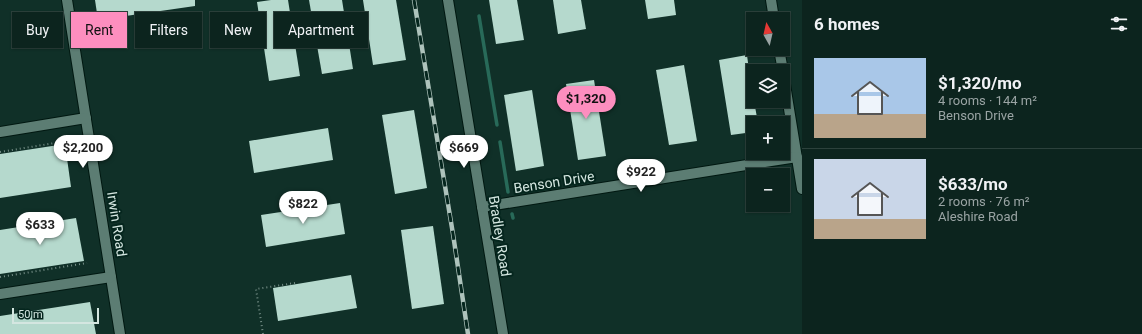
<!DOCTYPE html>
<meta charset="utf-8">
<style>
body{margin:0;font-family:Roboto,sans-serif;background:#152c27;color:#f1f3f6;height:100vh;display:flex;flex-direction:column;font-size:15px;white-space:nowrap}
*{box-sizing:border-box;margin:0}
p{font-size:13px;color:#9aa4a4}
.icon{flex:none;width:22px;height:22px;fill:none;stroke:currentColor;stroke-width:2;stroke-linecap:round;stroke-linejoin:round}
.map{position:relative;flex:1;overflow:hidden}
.panel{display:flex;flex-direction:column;background:#0c241e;width:340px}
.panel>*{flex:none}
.guide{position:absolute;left:12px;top:12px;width:380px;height:36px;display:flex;gap:8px}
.needle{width:26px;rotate:352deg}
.buttons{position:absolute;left:746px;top:12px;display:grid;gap:8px}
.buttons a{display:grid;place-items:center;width:44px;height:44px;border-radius:0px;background:#0c241e;box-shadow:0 1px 3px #0004,0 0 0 1px #2c413c;font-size:20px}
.scale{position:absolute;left:12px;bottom:10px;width:87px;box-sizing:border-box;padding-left:4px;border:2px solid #d4e6e0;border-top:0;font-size:11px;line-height:14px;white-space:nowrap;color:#d4e6e0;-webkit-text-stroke:3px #05261e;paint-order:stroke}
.price{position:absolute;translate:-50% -34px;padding:0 9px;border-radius:14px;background:#fff;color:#222;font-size:13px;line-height:26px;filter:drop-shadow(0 1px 2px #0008)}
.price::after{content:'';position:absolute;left:50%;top:24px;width:12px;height:9px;margin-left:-6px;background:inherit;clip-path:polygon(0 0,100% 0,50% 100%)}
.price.on{background:#fd8ebf;color:#111}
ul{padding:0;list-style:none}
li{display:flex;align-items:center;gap:12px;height:100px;padding:0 12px}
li+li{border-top:1px solid #2c413c}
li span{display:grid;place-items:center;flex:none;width:112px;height:80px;border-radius:0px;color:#555}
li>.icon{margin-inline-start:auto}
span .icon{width:48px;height:48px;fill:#fffc;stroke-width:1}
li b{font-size:17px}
h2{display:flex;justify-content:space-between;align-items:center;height:48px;padding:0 12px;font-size:17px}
.tag{padding:0 14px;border-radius:0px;background:#0c241e;box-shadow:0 1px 3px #0004,0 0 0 1px #2c413c;font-size:14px;line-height:36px}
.tag.on{background:#fd8ebf;color:#111}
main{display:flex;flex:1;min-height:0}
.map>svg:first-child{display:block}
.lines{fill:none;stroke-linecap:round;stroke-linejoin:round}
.stream{stroke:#286a59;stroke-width:3.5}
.building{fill:#b5d9cd}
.minor-casing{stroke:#001811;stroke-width:12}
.path{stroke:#748d86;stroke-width:2;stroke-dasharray:1 3;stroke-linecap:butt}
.minor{stroke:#5c7d73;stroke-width:10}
.rail-casing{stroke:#aec3bc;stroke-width:4.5}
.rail{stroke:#05261e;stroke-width:3;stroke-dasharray:9;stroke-linecap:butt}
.labels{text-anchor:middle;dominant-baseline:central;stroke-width:4;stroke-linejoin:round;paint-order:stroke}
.street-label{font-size:14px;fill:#d4e6e0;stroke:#05261e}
</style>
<main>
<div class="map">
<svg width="802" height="334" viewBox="0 0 802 334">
<rect width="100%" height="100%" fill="#103028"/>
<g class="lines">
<g class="stream">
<path d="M 479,16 L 497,125"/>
<path d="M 500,142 L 508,192"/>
<path d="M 512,214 L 513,218"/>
</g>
</g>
<g class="building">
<path d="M 95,0 L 195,0 L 195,6 L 98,20 Z"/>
<path d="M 271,0 L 288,0 L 300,76 L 269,81 L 257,2 Z"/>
<path d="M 309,0 L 342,0 L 353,69 L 322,74 Z"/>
<path d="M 363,0 L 396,0 L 406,60 L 373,65 Z"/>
<path d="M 489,0 L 517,0 L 524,40 L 496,44 Z"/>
<path d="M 553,0 L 581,0 L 586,29 L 558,34 Z"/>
<path d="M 645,0 L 674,0 L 676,15 L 648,19 Z"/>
<path d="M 747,55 L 753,101 L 754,101 L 758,123 L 753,123 L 753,132 L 731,135 L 719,60 Z"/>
<path d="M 684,65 L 697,141 L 669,145 L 656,70 Z"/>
<path d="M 594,80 L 606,156 L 578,160 L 566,84 Z"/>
<path d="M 532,90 L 544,166 L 516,171 L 504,95 Z"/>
<path d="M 414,110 L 427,188 L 395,194 L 382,115 Z"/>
<path d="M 328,128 L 333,160 L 254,173 L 249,141 Z"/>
<path d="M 65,144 L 71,187 L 0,198 L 0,154 Z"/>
<path d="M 340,203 L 345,234 L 266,247 L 261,215 Z"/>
<path d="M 76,218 L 84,261 L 0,274 L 0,230 Z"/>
<path d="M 433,226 L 444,304 L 412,309 L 401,230 Z"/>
<path d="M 351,275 L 357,308 L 278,321 L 273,288 Z"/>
<path d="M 90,302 L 96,334 L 0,334 L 0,316 Z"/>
</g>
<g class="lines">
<g class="minor-casing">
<g id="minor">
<path d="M 67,0 L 120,334"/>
<path d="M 448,0 L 503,334"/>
<path d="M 771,0 L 774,19"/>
<path d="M 779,49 L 783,71"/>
<path d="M 783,72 L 802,189"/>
<path d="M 0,132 L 86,118"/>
<path d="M 482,207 L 797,157"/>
<path d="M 0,294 L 111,277"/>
</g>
</g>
<g class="path">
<path d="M 0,152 L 67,141"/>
<path d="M 0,277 L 87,263"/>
<path d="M 263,334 L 256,289 L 295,283 L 295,284"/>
</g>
<use href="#minor" class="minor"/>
<g class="rail-casing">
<path id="rail" d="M 414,0 L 453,234 L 468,334"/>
</g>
<use href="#rail" class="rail"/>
</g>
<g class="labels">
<g class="street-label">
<text transform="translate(554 182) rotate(-9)">Benson Drive</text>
<text transform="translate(117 224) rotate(81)">Irwin Road</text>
<text transform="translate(500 236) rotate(81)">Bradley Road</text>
</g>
</g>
</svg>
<div class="buttons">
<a><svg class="needle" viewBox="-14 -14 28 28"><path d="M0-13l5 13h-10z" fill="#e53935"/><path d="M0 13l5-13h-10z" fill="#9aa4a4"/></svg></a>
<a><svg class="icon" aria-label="layers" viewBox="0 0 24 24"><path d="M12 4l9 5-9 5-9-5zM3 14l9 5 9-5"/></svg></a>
<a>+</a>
<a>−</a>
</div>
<div class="scale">50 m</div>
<b class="price on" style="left:586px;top:120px">$1,320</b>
<b class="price" style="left:83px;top:169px">$2,200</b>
<b class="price" style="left:464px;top:169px">$669</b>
<b class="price" style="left:641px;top:193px">$922</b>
<b class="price" style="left:303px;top:225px">$822</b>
<b class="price" style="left:40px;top:246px">$633</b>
<div class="guide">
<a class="tag">Buy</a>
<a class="tag on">Rent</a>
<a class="tag">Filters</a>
<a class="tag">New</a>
<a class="tag">Apartment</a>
</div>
</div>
<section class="panel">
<h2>6 homes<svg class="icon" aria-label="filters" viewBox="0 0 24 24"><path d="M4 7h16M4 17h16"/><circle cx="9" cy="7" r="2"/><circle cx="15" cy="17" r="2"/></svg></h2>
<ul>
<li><span style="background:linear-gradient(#a9c7e8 70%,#b9a48a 0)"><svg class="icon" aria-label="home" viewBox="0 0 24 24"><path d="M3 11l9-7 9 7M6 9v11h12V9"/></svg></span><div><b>$1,320/mo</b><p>4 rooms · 144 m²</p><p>Benson Drive</p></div></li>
<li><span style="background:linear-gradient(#c9d6e8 75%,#b9a48a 0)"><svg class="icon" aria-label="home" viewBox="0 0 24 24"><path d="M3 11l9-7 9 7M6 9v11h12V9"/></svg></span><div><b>$633/mo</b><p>2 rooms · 76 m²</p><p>Aleshire Road</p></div></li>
</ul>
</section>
</main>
